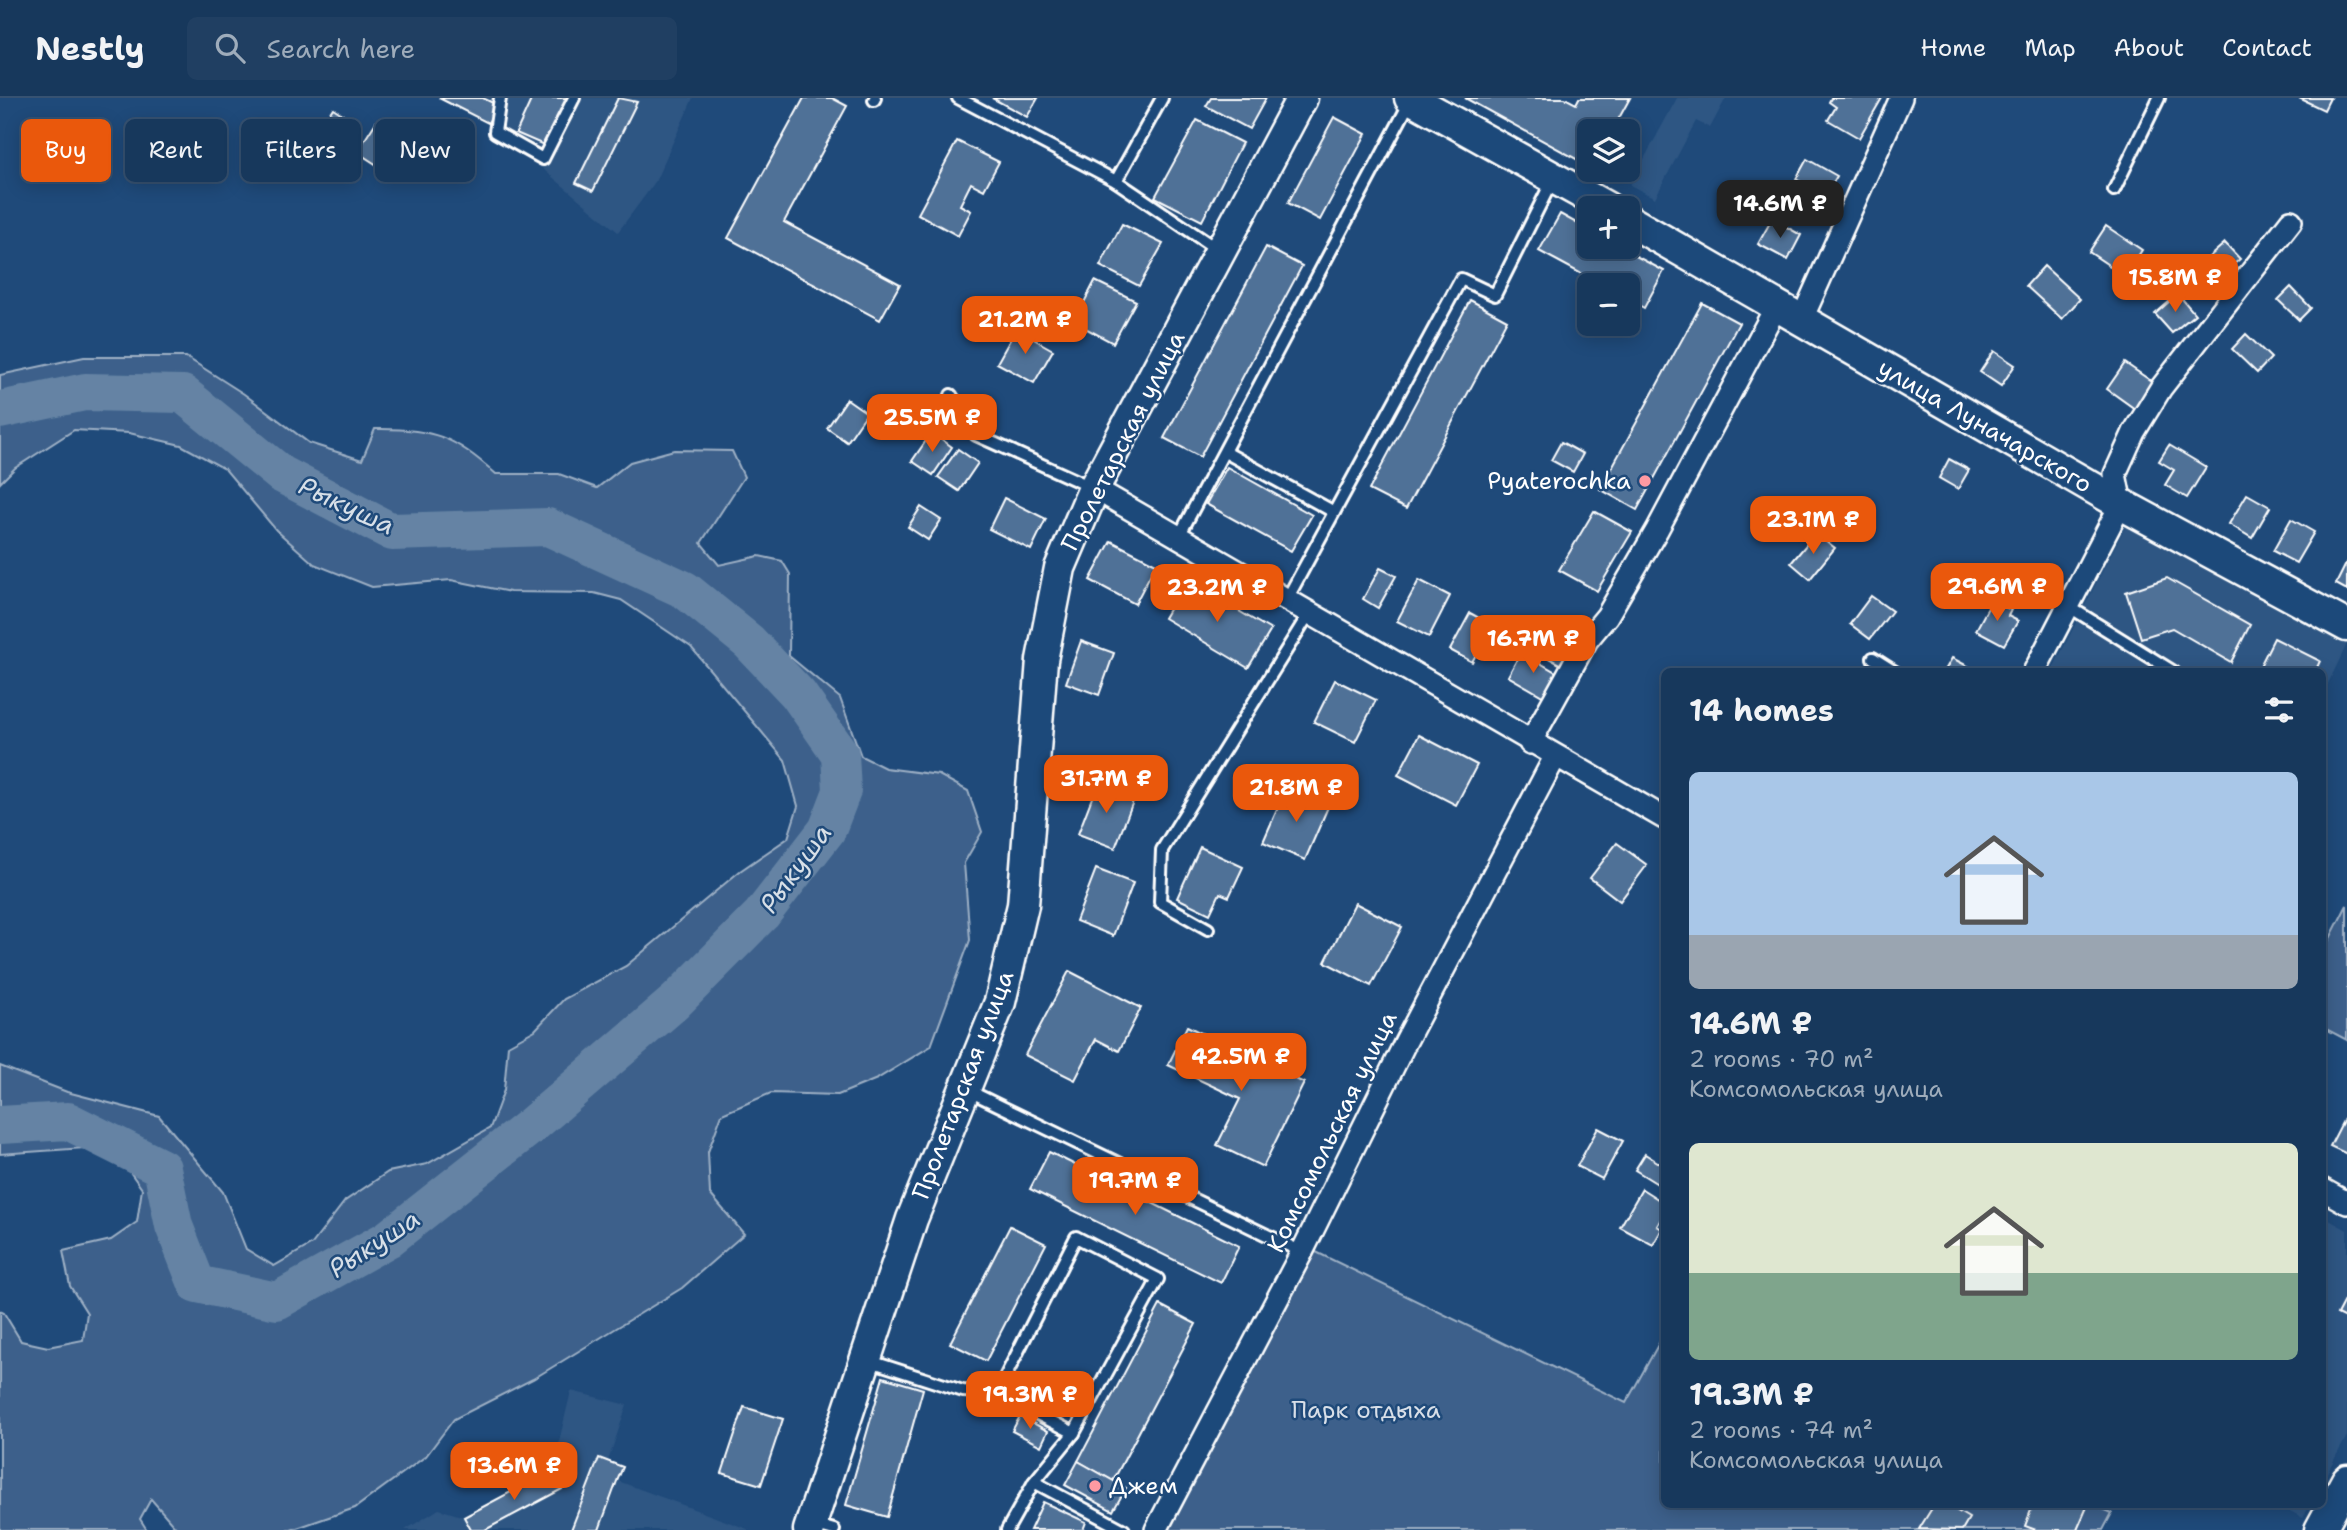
<!DOCTYPE html>
<meta charset="utf-8">
<style>
body{margin:0;font-family:"Shantell Sans",sans-serif;background:#203f62;color:#f1f3f6;height:100vh;display:flex;flex-direction:column;font-size:26px;white-space:nowrap}
*{box-sizing:border-box;margin:0}
p{font-size:23px;color:#9eacbb}
.icon{flex:none;width:38px;height:38px;fill:none;stroke:currentColor;stroke-width:2;stroke-linecap:round;stroke-linejoin:round}
.map{position:relative;flex:1;overflow:hidden}
.drawer{position:absolute;left:1661px;top:570px;width:665px;height:840px;display:flex;flex-direction:column;background:#17385c;border-radius:10px;box-shadow:0 4px 18px #0003,0 0 0 2px #365272}
.drawer>*{flex:none}
.top-card{position:absolute;left:21px;top:21px;width:665px;height:63px;display:flex;gap:14px}
.buttons{position:absolute;left:1577px;top:21px;display:grid;gap:14px}
.buttons a{display:grid;place-items:center;width:63px;height:63px;border-radius:10px;background:#17385c;box-shadow:0 4px 18px #0003,0 0 0 2px #365272;font-size:35px}
.price{position:absolute;translate:-50% -60px;padding:0 16px;border-radius:14px;background:#ea580c;color:#fff;font-size:23px;line-height:46px;filter:drop-shadow(0 2px 4px #0008)}
.price::after{content:'';position:absolute;left:50%;top:42px;width:21px;height:16px;margin-left:-10px;background:inherit;clip-path:polygon(0 0,100% 0,50% 100%)}
.price.current{background:#222;color:#fff}
ul{padding:0;list-style:none}
li{display:grid;align-content:center;gap:14px;height:371px;padding:0 28px}
li span{display:grid;place-items:center;height:217px;border-radius:10px;color:#555}
li>.icon{margin-inline-start:auto}
span .icon{width:126px;height:126px;fill:#fffc;stroke-width:1}
li b{font-size:30px}
h2{display:flex;justify-content:space-between;align-items:center;height:84px;padding:0 28px;font-size:30px}
.tag{padding:0 24px;border-radius:10px;background:#17385c;box-shadow:0 4px 18px #0003,0 0 0 2px #365272;font-size:24px;line-height:63px}
.tag.current{background:#ea580c;color:#fff}
header{display:flex;align-items:center;gap:42px;box-sizing:border-box;height:98px;padding:0 35px;background:#17385c;border-bottom:2px solid #365272}
header strong{font-size:33px}
nav{display:flex;gap:38px;margin-inline-start:auto;font-size:24px}
.search{width:490px;height:63px;background:#203f62;display:flex;align-items:center;gap:18px;box-sizing:border-box;padding:0 24px;border-radius:10px;color:#9eacbb;font-size:26px}
.map>svg:first-child{display:block}
.built{fill:#2e5683}
.green{fill:#3c618b;stroke:#9eb0c5;stroke-width:2}
.lines{fill:none;stroke-linecap:round;stroke-linejoin:round}
.river{stroke:#6583a4;stroke-width:38}
.building{fill:#507197;stroke:#fff;stroke-width:2}
.lane-casing{stroke:#fff;stroke-width:16}
.street-casing{stroke:#fff;stroke-width:26}
.secondary-casing{stroke:#fff;stroke-width:35}
.lane{stroke:#1f4a7a;stroke-width:10}
.street{stroke:#1f4a7a;stroke-width:21}
.secondary{stroke:#1f4a7a;stroke-width:30}
.poi-dot{fill:#ff9aa2;stroke:#1f4a7a;stroke-width:2.5}
.labels{text-anchor:middle;dominant-baseline:central;stroke-width:5;stroke-linejoin:round;paint-order:stroke}
.street-label{font-size:24px;fill:#fff;stroke:#1f4a7a}
.poi-label{font-size:24px;fill:#fff;stroke:#1f4a7a;text-anchor:end}
.park-label{font-size:24px;fill:#d8dfe8;stroke:#1f4a7a}
.water-label{font-size:26px;font-style:italic;fill:#d8e0e8;stroke:#1f4a7a}
</style>
<header>
<strong>Nestly</strong>
<div class="search"><svg class="icon" aria-label="search" viewBox="0 0 24 24"><circle cx="10" cy="10" r="6"/><path d="M15 15l6 6"/></svg>Search here</div>
<nav><a>Home</a><a>Map</a><a>About</a><a>Contact</a></nav>
</header>
<div class="map">
<svg width="2347" height="1432" viewBox="0 0 2347 1432">
<rect width="100%" height="100%" fill="#1f4a7a"/>
<filter id="ink" filterUnits="userSpaceOnUse"><feTurbulence type="fractalNoise" baseFrequency=".0143" numOctaves="2"/><feDisplacementMap in="SourceGraphic" scale="14" xChannelSelector="R" yChannelSelector="G"/><feConvolveMatrix kernelMatrix="1 2 1 2 8 2 1 2 1" color-interpolation-filters="sRGB"/></filter>
<g filter="url(#ink)">
<g class="built">
<path d="M 439,0 L 693,0 L 655,84 L 618,134 L 488,25 Z"/>
<path d="M 1677,0 L 1726,0 L 1710,30 L 1696,23 L 1655,100 L 1630,87 Z"/>
<path d="M 2127,425 L 2347,546 L 2322,598 L 2322,574 L 2051,574 Z"/>
<path d="M 2322,1118 L 2347,1132 L 2347,1197 L 2337,1216 L 2347,1221 L 2347,1338 L 2322,1384 Z"/>
<path d="M 571,1293 L 627,1307 L 608,1363 L 623,1369 L 618,1383 L 750,1432 L 405,1432 L 439,1411 L 464,1419 L 552,1373 Z"/>
<path d="M 2279,1407 L 2310,1407 L 2303,1420 Z"/>
</g>
<g class="green">
<path d="M 84,259 L 186,259 L 244,296 L 309,345 L 362,362 L 375,331 C 433,330 453,338 496,376 L 559,376 L 597,390 L 630,364 L 674,352 L 732,353 L 744,379 L 701,445 L 719,467 L 759,458 L 782,463 L 790,476 L 789,558 L 840,600 L 861,658 L 885,670 L 939,677 L 968,693 L 982,734 L 964,765 L 970,842 L 931,948 L 877,981 L 838,997 L 771,995 L 722,1016 L 708,1054 L 710,1096 L 744,1136 L 682,1190 L 533,1281 L 454,1321 L 426,1358 L 355,1410 L 291,1432 L 178,1432 L 151,1401 L 140,1421 L 147,1432 L 0,1432 L 0,1213 L 4,1215 L 21,1243 L 48,1249 L 83,1242 L 87,1215 L 70,1188 L 63,1153 L 111,1142 L 137,1124 L 142,1091 L 130,1074 L 99,1049 L 0,1056 L 0,968 L 67,994 L 159,1018 L 223,1094 L 246,1151 L 274,1168 L 312,1146 L 345,1103 L 388,1074 L 427,1066 L 490,1030 L 504,992 L 508,947 L 535,932 L 564,901 L 626,868 L 740,773 L 788,740 L 798,708 L 785,662 L 691,549 L 621,502 L 594,495 L 510,494 L 451,482 L 372,489 L 314,466 L 276,432 L 225,371 L 181,347 L 129,335 L 74,332 L 15,370 L 0,385 L 0,277 Z"/>
<path d="M 2347,807 L 2347,942 L 2322,929 L 2322,856 Z"/>
<path d="M 1314,1153 L 1626,1305 L 1664,1236 L 1664,1407 L 2094,1407 L 2112,1415 L 2103,1432 L 1167,1432 Z"/>
</g>
<g class="lines">
<path class="river" d="M 0,312 L 85,294 L 183,296 L 281,376 L 392,434 L 548,429 L 685,492 L 749,544 L 798,596 L 840,656 L 842,693 L 827,732 L 762,816 L 675,904 L 532,1027 L 388,1141 L 277,1203 L 197,1186 L 174,1128 L 162,1070 L 68,1023 L 0,1027"/>
</g>
<g class="building">
<path d="M 439,0 L 483,0 L 497,7 L 488,25 Z"/>
<path d="M 532,0 L 577,0 L 553,51 L 516,35 Z"/>
<path d="M 618,0 L 637,4 L 593,93 L 576,85 Z"/>
<path d="M 804,0 L 832,0 L 847,8 L 784,124 L 900,186 L 880,222 L 728,140 Z"/>
<path d="M 992,0 L 1038,0 L 1027,19 Z"/>
<path d="M 1211,0 L 1266,0 L 1249,31 L 1206,8 Z"/>
<path d="M 1465,0 L 1565,0 L 1576,6 L 1579,0 L 1630,0 L 1612,33 L 1589,33 L 1589,68 Z"/>
<path d="M 1831,0 L 1882,0 L 1859,40 L 1828,22 L 1836,9 L 1829,4 Z"/>
<path d="M 2299,0 L 2330,0 L 2324,12 Z"/>
<path d="M 333,10 L 353,23 L 341,41 L 321,29 Z"/>
<path d="M 1334,19 L 1366,36 L 1320,122 L 1288,105 Z"/>
<path d="M 1197,22 L 1242,45 L 1202,123 L 1155,99 Z"/>
<path d="M 376,24 L 407,43 L 388,74 L 357,54 Z"/>
<path d="M 957,43 L 999,64 L 984,92 L 971,85 L 960,107 L 971,113 L 958,138 L 918,116 Z"/>
<path d="M 1807,61 L 1837,78 L 1825,98 L 1796,81 Z"/>
<path d="M 1560,116 L 1589,132 L 1589,149 L 1619,149 L 1664,173 L 1644,210 L 1628,201 L 1628,187 L 1602,187 L 1539,153 Z"/>
<path d="M 1772,121 L 1801,137 L 1788,162 L 1758,146 Z"/>
<path d="M 1122,126 L 1163,146 L 1139,188 L 1100,168 Z"/>
<path d="M 2106,128 L 2142,152 L 2125,178 L 2089,154 Z"/>
<path d="M 2225,145 L 2240,161 L 2215,183 L 2200,167 Z"/>
<path d="M 1266,149 L 1302,168 L 1200,359 L 1164,340 Z"/>
<path d="M 2044,168 L 2080,201 L 2062,221 L 2026,188 Z"/>
<path d="M 1095,183 L 1136,203 L 1113,245 L 1074,224 Z"/>
<path d="M 2291,189 L 2311,210 L 2299,222 L 2278,202 Z"/>
<path d="M 2178,196 L 2195,216 L 2172,235 L 2155,216 Z"/>
<path d="M 1470,202 L 1507,222 L 1406,411 L 1369,392 Z"/>
<path d="M 1702,205 L 1739,225 L 1637,412 L 1600,391 Z"/>
<path d="M 1016,231 L 1053,252 L 1034,285 L 997,265 Z"/>
<path d="M 2246,236 L 2271,260 L 2257,275 L 2232,251 Z"/>
<path d="M 1994,253 L 2015,267 L 2001,288 L 1980,274 Z"/>
<path d="M 2125,265 L 2154,285 L 2135,311 L 2107,291 Z"/>
<path d="M 847,301 L 867,315 L 847,344 L 827,330 Z"/>
<path d="M 932,334 L 952,349 L 933,377 L 912,363 Z"/>
<path d="M 1561,344 L 1583,356 L 1573,374 L 1551,362 Z"/>
<path d="M 2169,347 L 2206,369 L 2187,400 L 2165,387 L 2174,372 L 2159,363 Z"/>
<path d="M 958,351 L 978,365 L 959,393 L 938,379 Z"/>
<path d="M 1949,361 L 1969,372 L 1958,391 L 1939,380 Z"/>
<path d="M 1227,369 L 1312,417 L 1291,453 L 1206,406 Z"/>
<path d="M 2247,396 L 2270,409 L 2252,440 L 2229,426 Z"/>
<path d="M 1004,400 L 1046,421 L 1031,452 L 989,431 Z"/>
<path d="M 921,409 L 941,422 L 928,442 L 908,429 Z"/>
<path d="M 1594,413 L 1632,434 L 1597,493 L 1559,472 Z"/>
<path d="M 2291,421 L 2314,434 L 2296,465 L 2273,453 Z"/>
<path d="M 1816,435 L 1835,450 L 1810,481 L 1791,465 Z"/>
<path d="M 1111,443 L 1156,466 L 1135,506 L 1090,482 Z"/>
<path d="M 2347,464 L 2347,492 L 2336,486 Z"/>
<path d="M 1380,470 L 1396,478 L 1378,510 L 1363,501 Z"/>
<path d="M 2167,480 L 2250,527 L 2231,564 L 2172,530 L 2141,540 L 2126,494 Z"/>
<path d="M 1186,482 L 1271,532 L 1248,570 L 1164,520 Z"/>
<path d="M 1419,482 L 1450,498 L 1429,539 L 1397,523 Z"/>
<path d="M 1871,498 L 1892,513 L 1870,541 L 1850,526 Z"/>
<path d="M 1992,502 L 2011,512 L 2008,518 L 2018,523 L 2004,547 L 1976,532 Z"/>
<path d="M 1470,515 L 1492,527 L 1472,564 L 1450,552 Z"/>
<path d="M 1546,531 L 1561,539 L 1559,544 L 1573,551 L 1563,568 L 1534,552 Z"/>
<path d="M 2274,540 L 2320,563 L 2315,574 L 2257,574 Z"/>
<path d="M 1081,543 L 1114,555 L 1099,597 L 1066,585 Z"/>
<path d="M 1521,554 L 1559,576 L 1546,600 L 1508,578 Z"/>
<path d="M 1952,560 L 1979,574 L 1944,574 Z"/>
<path d="M 1335,582 L 1376,602 L 1355,644 L 1314,624 Z"/>
<path d="M 1419,637 L 1477,667 L 1456,707 L 1398,677 Z"/>
<path d="M 1098,684 L 1135,698 L 1115,750 L 1078,736 Z"/>
<path d="M 1286,691 L 1328,709 L 1305,762 L 1263,744 Z"/>
<path d="M 1617,745 L 1647,767 L 1620,803 L 1590,780 Z"/>
<path d="M 1200,749 L 1243,769 L 1229,799 L 1220,795 L 1210,816 L 1177,800 Z"/>
<path d="M 1096,771 L 1133,785 L 1113,838 L 1076,823 Z"/>
<path d="M 1355,805 L 1402,829 L 1371,888 L 1325,864 Z"/>
<path d="M 1069,873 L 1141,910 L 1119,953 L 1096,941 L 1075,982 L 1025,957 Z"/>
<path d="M 1187,928 L 1304,985 L 1263,1069 L 1217,1047 L 1240,1001 L 1168,967 Z"/>
<path d="M 2347,1015 L 2347,1056 L 2330,1048 Z"/>
<path d="M 1598,1030 L 1623,1043 L 1602,1081 L 1577,1068 Z"/>
<path d="M 1049,1054 L 1239,1148 L 1221,1185 L 1030,1091 Z"/>
<path d="M 1645,1056 L 1664,1068 L 1664,1090 L 1635,1072 Z"/>
<path d="M 1642,1091 L 1664,1105 L 1664,1116 L 1657,1128 L 1662,1131 L 1653,1147 L 1620,1129 Z"/>
<path d="M 1010,1128 L 1046,1146 L 986,1263 L 950,1245 Z"/>
<path d="M 2347,1197 L 2347,1221 L 2337,1216 Z"/>
<path d="M 1160,1207 L 1196,1226 L 1113,1383 L 1078,1363 Z"/>
<path d="M 883,1279 L 923,1291 L 887,1419 L 846,1407 Z"/>
<path d="M 744,1309 L 783,1321 L 761,1387 L 722,1375 Z"/>
<path d="M 1020,1318 L 1048,1333 L 1041,1348 L 1012,1333 Z"/>
<path d="M 599,1360 L 623,1369 L 617,1383 L 599,1432 L 571,1432 Z"/>
<path d="M 1078,1363 L 1126,1390 L 1113,1413 L 1065,1387 Z"/>
<path d="M 552,1372 L 562,1391 L 485,1432 L 471,1432 L 464,1419 Z"/>
<path d="M 1043,1404 L 1086,1424 L 1083,1432 L 1030,1432 Z"/>
<path d="M 1934,1407 L 1947,1407 L 1969,1420 L 1962,1432 L 1919,1431 Z"/>
<path d="M 2033,1407 L 2082,1407 L 2087,1409 L 2077,1432 L 2036,1432 L 2025,1428 Z"/>
</g>
<g class="lines">
<g class="lane-casing">
<g id="lane">
<path d="M 500,0 L 495,34 L 543,61 L 574,0"/>
<path d="M 958,0 L 1116,83 L 1162,0"/>
<path d="M 874,2 L 875,0"/>
<path d="M 1116,83 L 1218,152"/>
<path d="M 2114,92 L 2159,0"/>
<path d="M 951,297 L 976,337 L 1091,389"/>
<path d="M 1225,354 L 1334,414"/>
<path d="M 1179,438 L 1411,2"/>
<path d="M 1287,501 L 1461,181 L 1495,197 L 1552,83"/>
<path d="M 2068,508 L 2174,574"/>
<path d="M 1873,560 L 1895,574"/>
<path d="M 1208,831 L 1160,804 L 1162,752 L 1310,514"/>
<path d="M 967,992 L 1302,1154"/>
<path d="M 867,1262 L 963,1293 L 997,1295 L 1074,1335"/>
<path d="M 997,1295 L 1076,1139 L 1158,1181 L 1074,1335 L 1034,1384 L 1007,1432"/>
<path d="M 1034,1384 L 1124,1432"/>
<path d="M 813,1426 L 834,1432"/>
</g>
</g>
<g class="street-casing">
<g id="street">
<path d="M 1801,223 L 1901,0"/>
<path d="M 1094,390 L 1664,720"/>
<path d="M 2034,574 L 2121,406 L 2115,376 L 2134,334 L 2161,290 L 2291,123"/>
<path d="M 1530,645 L 1587,542 L 1607,518 L 1657,432 L 1776,209"/>
<path d="M 2322,1091 L 2347,1105"/>
<path d="M 1156,1432 L 1302,1154 L 1406,943 L 1555,659"/>
</g>
</g>
<g class="secondary-casing">
<g id="secondary">
<path d="M 1410,0 L 1608,110"/>
<path d="M 1628,122 L 2121,406 L 2347,528"/>
<path d="M 809,1432 L 912,1121 L 1000,904 L 1023,807 L 1042,562 L 1060,470 L 1094,390 L 1302,0"/>
<path d="M 2320,1432 L 2347,1382"/>
</g>
</g>
<use href="#lane" class="lane"/>
<use href="#street" class="street"/>
<use href="#secondary" class="secondary"/>
</g>
</g>
<g class="poi-dot">
<circle cx="1645" cy="383" r="7"/>
<circle cx="1095" cy="1388" r="7"/>
</g>
<g class="labels">
<g class="street-label">
<text transform="translate(1985 328) rotate(30)">улица Луначарского</text>
<text transform="translate(1123 343) rotate(-63)">Пролетарская улица</text>
<text transform="translate(963 987) rotate(-69)">Пролетарская улица</text>
<text transform="translate(1332 1034) rotate(-64)">Комсомольская улица</text>
</g>
<g class="poi-label">
<text x="1631" y="383">Pyaterochka</text>
<text x="1109" y="1388" text-anchor="start">Джем</text>
</g>
<g class="park-label">
<text x="1366" y="1312">Парк отдыха</text>
</g>
<g class="water-label">
<text transform="translate(347 407) rotate(25)">Рыкуша</text>
<text transform="translate(795 770) rotate(-54)">Рыкуша</text>
<text transform="translate(374 1145) rotate(-33)">Рыкуша</text>
</g>
</g>
</svg>
<div class="buttons">
<a><svg class="icon" aria-label="layers" viewBox="0 0 24 24"><path d="M12 4l9 5-9 5-9-5zM3 14l9 5 9-5"/></svg></a>
<a>+</a>
<a>−</a>
</div>
<b class="price current" style="left:1780px;top:142px">14.6M ₽</b>
<b class="price" style="left:2175px;top:216px">15.8M ₽</b>
<b class="price" style="left:1025px;top:258px">21.2M ₽</b>
<b class="price" style="left:932px;top:356px">25.5M ₽</b>
<b class="price" style="left:1813px;top:458px">23.1M ₽</b>
<b class="price" style="left:1997px;top:525px">29.6M ₽</b>
<b class="price" style="left:1217px;top:526px">23.2M ₽</b>
<b class="price" style="left:1533px;top:577px">16.7M ₽</b>
<b class="price" style="left:1106px;top:717px">31.7M ₽</b>
<b class="price" style="left:1296px;top:726px">21.8M ₽</b>
<b class="price" style="left:1241px;top:995px">42.5M ₽</b>
<b class="price" style="left:1135px;top:1119px">19.7M ₽</b>
<b class="price" style="left:1030px;top:1333px">19.3M ₽</b>
<b class="price" style="left:514px;top:1404px">13.6M ₽</b>
<div class="top-card">
<a class="tag current">Buy</a>
<a class="tag">Rent</a>
<a class="tag">Filters</a>
<a class="tag">New</a>
</div>
<section class="drawer">
<h2>14 homes<svg class="icon" aria-label="filters" viewBox="0 0 24 24"><path d="M4 7h16M4 17h16"/><circle cx="9" cy="7" r="2"/><circle cx="15" cy="17" r="2"/></svg></h2>
<ul>
<li><span style="background:linear-gradient(#a9c7e8 75%,#9aa5b1 0)"><svg class="icon" aria-label="home" viewBox="0 0 24 24"><path d="M3 11l9-7 9 7M6 9v11h12V9"/></svg></span><div><b>14.6M ₽</b><p>2 rooms · 70 m²</p><p>Комсомольская улица</p></div></li>
<li><span style="background:linear-gradient(#dfe7d0 60%,#7fa58c 0)"><svg class="icon" aria-label="home" viewBox="0 0 24 24"><path d="M3 11l9-7 9 7M6 9v11h12V9"/></svg></span><div><b>19.3M ₽</b><p>2 rooms · 74 m²</p><p>Комсомольская улица</p></div></li>
</ul>
</section>
</div>
